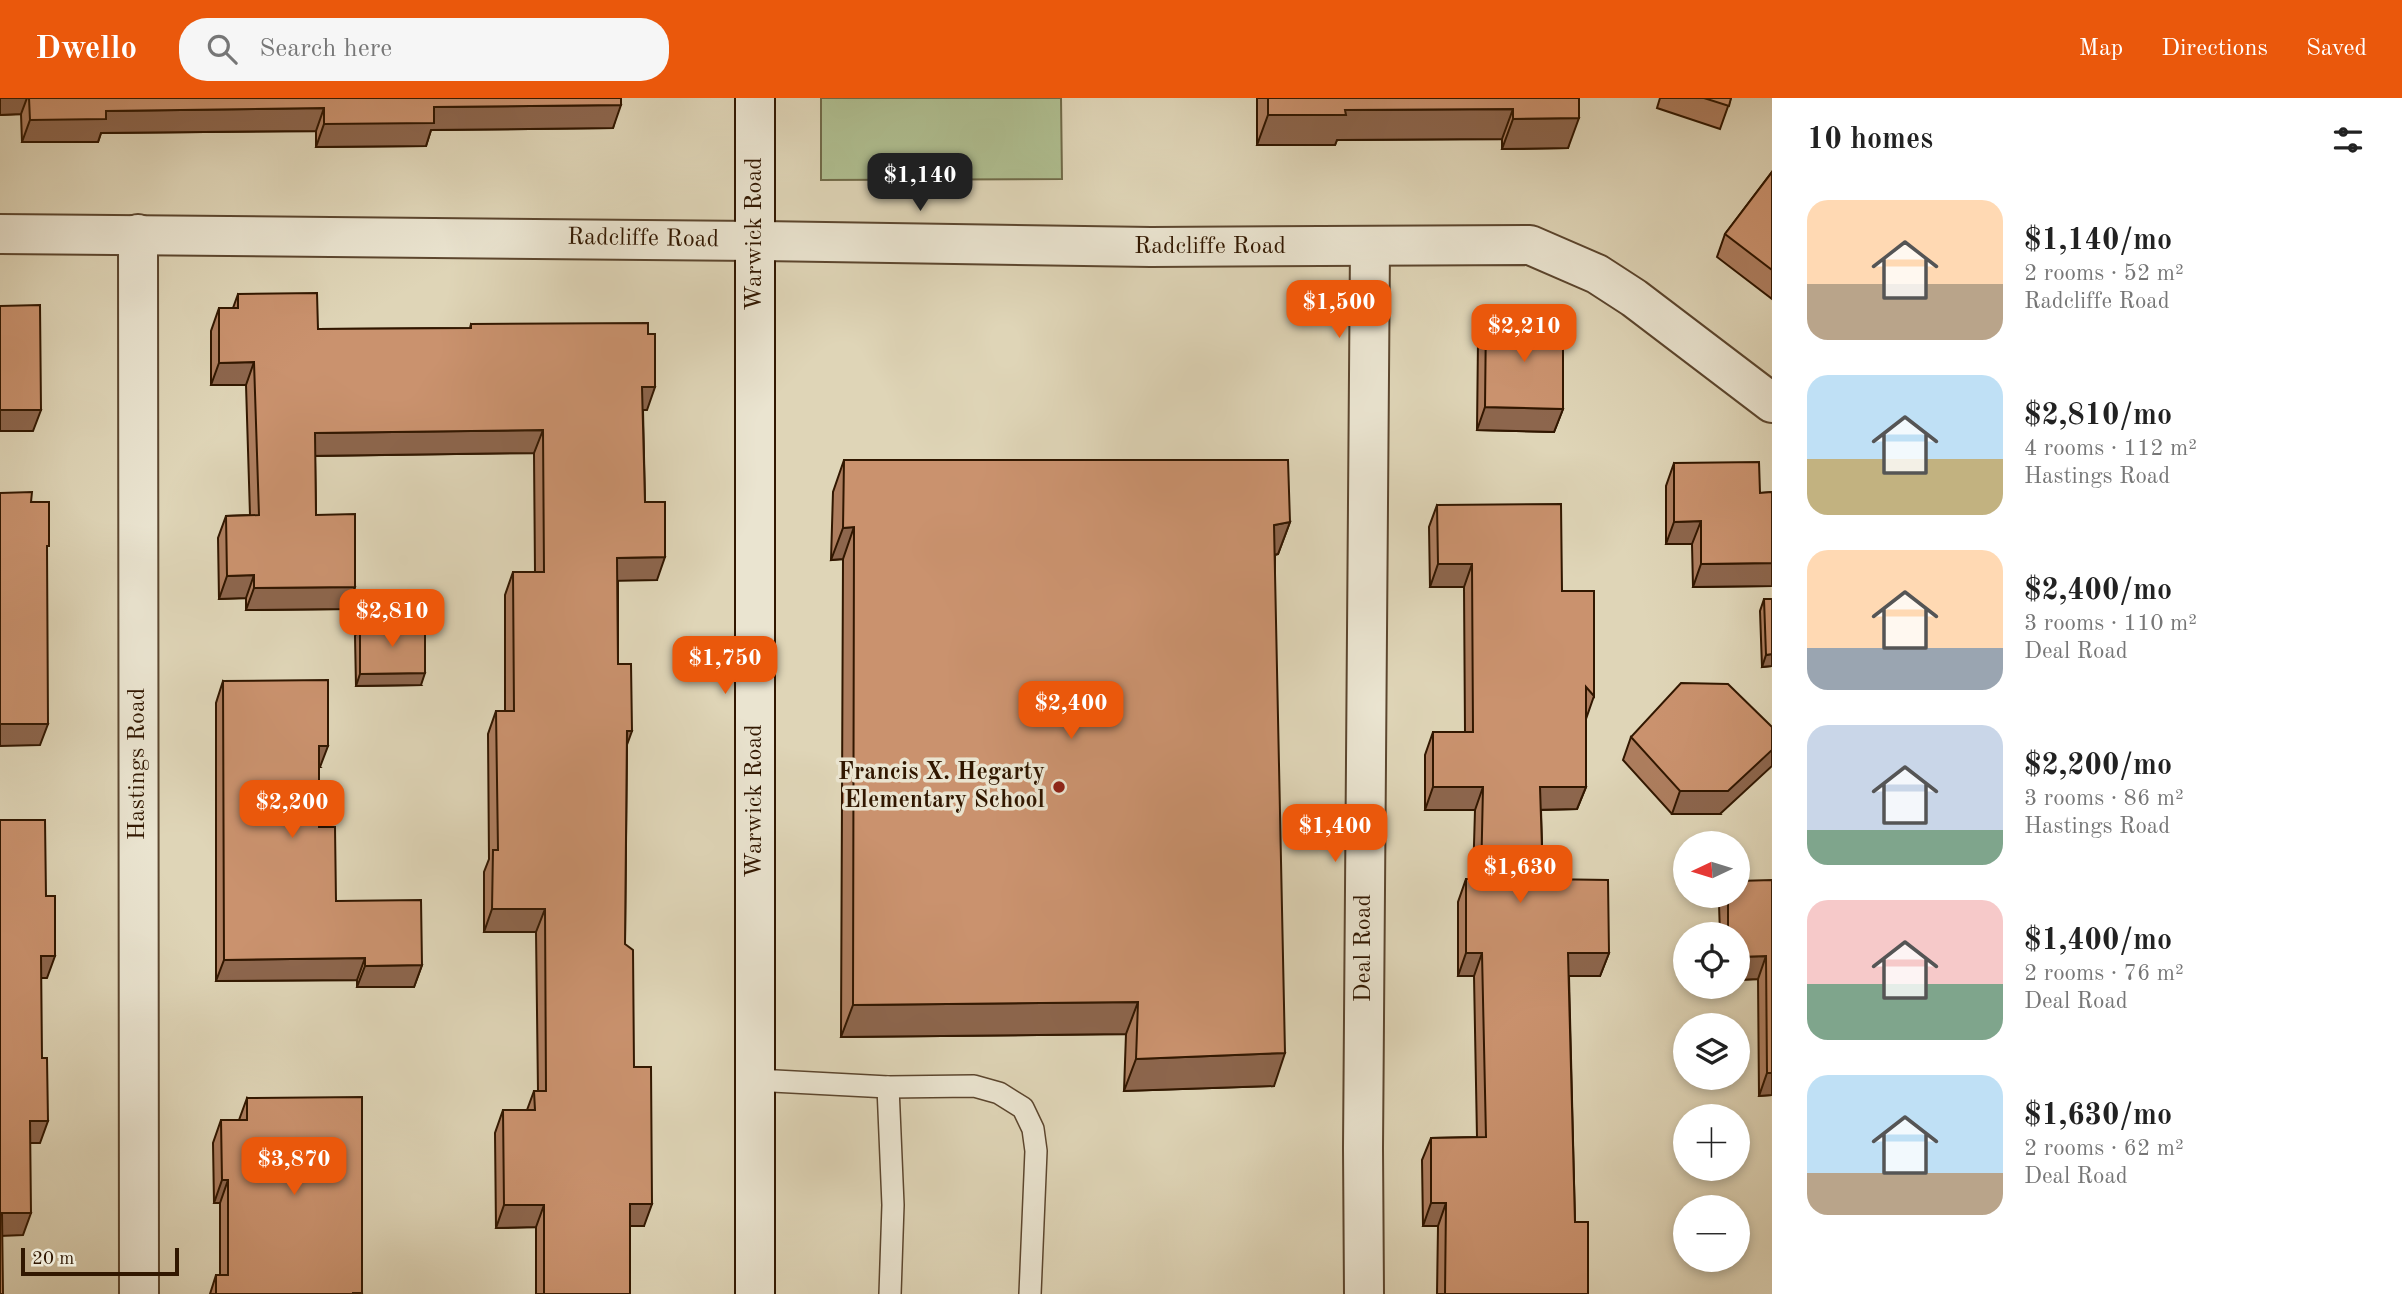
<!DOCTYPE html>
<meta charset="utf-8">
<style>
body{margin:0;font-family:"Old Standard TT",serif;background:#f6f6f6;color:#222;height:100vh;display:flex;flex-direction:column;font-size:26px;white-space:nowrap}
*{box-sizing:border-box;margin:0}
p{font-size:23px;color:#767676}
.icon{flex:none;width:38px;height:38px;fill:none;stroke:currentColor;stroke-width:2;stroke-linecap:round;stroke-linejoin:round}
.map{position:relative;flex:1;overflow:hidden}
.details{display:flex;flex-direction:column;background:#fff;width:630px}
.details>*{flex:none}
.needle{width:46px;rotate:266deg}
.fabs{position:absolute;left:1673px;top:733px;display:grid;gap:14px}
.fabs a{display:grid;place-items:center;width:77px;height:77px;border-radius:50%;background:#fff;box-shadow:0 4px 10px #0003;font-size:35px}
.scale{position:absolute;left:21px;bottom:18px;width:158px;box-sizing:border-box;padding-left:7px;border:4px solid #311700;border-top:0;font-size:19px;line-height:24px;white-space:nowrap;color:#311700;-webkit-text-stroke:5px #eae4d0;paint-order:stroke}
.price{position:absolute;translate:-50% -60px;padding:0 16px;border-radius:14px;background:#ea580c;color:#fff;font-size:23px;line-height:46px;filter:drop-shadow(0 2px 4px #0008)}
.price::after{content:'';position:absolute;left:50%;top:42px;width:21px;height:16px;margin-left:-10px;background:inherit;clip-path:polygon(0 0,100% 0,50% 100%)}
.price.active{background:#222;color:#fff}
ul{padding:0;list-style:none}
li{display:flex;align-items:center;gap:21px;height:175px;padding:0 35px}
li span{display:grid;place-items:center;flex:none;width:196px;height:140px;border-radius:21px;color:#555}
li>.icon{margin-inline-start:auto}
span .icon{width:84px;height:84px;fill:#fffc;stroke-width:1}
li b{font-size:30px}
h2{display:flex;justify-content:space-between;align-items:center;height:84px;padding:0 35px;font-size:30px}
header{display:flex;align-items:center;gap:42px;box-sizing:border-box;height:98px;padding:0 35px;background:#ea580c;color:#fff}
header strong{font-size:33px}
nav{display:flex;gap:38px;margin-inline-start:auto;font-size:24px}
.search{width:490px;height:63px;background:#f6f6f6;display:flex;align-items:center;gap:18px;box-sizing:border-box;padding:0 24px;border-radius:28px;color:#767676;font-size:26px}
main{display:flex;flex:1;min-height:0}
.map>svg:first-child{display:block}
.green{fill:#afbe90;stroke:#706a48;stroke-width:2}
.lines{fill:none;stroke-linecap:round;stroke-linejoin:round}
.lane-casing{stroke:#5c462e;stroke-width:24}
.street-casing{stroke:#5c462e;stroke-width:42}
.secondary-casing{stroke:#311700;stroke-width:42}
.lane{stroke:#eae4d0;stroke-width:21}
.street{stroke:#eae4d0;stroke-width:38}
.secondary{stroke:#eae4d0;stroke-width:38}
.wall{fill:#ae7e5f;stroke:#311700;stroke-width:2}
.shaded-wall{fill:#8d664d;stroke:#311700;stroke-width:2}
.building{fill:#ca926e;stroke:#311700;stroke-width:2}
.poi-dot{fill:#8f2418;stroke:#eae4d0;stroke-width:2.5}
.labels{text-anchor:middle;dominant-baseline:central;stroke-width:7;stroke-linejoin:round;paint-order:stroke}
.street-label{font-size:24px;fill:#311700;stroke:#eae4d0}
.poi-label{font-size:24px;font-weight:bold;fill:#311700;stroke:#eae4d0;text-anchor:end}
</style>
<header>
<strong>Dwello</strong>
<div class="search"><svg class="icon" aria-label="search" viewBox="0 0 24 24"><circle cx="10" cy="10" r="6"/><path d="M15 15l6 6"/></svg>Search here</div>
<nav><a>Map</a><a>Directions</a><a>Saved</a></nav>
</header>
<main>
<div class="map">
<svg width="1772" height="1196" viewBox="0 0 1772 1196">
<rect width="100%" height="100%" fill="#dfd5b7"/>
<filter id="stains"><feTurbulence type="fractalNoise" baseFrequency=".00286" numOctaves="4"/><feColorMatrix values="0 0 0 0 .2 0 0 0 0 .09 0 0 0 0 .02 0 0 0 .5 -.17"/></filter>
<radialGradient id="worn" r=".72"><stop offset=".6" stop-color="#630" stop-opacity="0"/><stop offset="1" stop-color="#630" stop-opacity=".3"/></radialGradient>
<path class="green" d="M 821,0 L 1061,0 L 1062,81 L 821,82 Z"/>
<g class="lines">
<g class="lane-casing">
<g id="lane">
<path d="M 755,982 L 888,989 L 974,988 L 999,995 L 1023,1010 L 1033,1031 L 1036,1053 L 1030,1196"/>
<path d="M 888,989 L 893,1107 L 890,1196"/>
</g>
</g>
<g class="street-casing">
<g id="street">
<path d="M 0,136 L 755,143 L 1151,149 L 1530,147 L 1597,176 L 1634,200 L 1772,305"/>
<path d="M 138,136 L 139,1196"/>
<path d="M 1364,1196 L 1363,1050 L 1370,149"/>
</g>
</g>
<g class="secondary-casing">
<path id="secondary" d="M 755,1196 L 755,0"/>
</g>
<use href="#lane" class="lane"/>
<use href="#street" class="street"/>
<use href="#secondary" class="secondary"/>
</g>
<g class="wall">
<path d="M 0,0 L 621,0 L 613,30 L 431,32 L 426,48 L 316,49 L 316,33 L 101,35 L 98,44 L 22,44 L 21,16 L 0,17 Z"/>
<path d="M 1257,0 L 1579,0 L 1568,50 L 1502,51 L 1502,41 L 1337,42 L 1335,47 L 1257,47 Z"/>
<path d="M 1660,0 L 1731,0 L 1720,31 L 1657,10 Z"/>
<path d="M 1772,74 L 1772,201 L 1717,159 L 1725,136 Z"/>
<path d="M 238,196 L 318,231 L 470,230 L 471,226 L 647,312 L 643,312 L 645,404 L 657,482 L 618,482 L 618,566 L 627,648 L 625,846 L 644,1128 L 630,1128 L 630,1196 L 536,1196 L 536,1129 L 496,1130 L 495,1035 L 503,1012 L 527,1012 L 534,993 L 538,993 L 536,834 L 484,834 L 484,774 L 489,761 L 488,636 L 496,613 L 505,613 L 505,497 L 513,474 L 535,474 L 534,355 L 315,358 L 316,417 L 355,489 L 347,511 L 246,512 L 246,500 L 219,501 L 218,440 L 226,418 L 250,417 L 246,287 L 211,287 L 211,233 L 219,210 L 233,210 Z"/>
<path d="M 1486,219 L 1534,227 L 1563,311 L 1554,334 L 1477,332 L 1478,242 Z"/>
<path d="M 844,362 L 1290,424 L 1278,456 L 1275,457 L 1274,988 L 1124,993 L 1126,936 L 841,939 L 843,461 L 831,462 L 833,394 Z"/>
<path d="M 1674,365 L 1760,395 L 1772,394 L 1772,488 L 1693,489 L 1692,446 L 1666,446 L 1666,388 Z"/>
<path d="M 1437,407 L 1562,493 L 1594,598 L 1586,621 L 1586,689 L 1577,711 L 1541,712 L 1543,781 L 1609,855 L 1600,878 L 1569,878 L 1575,1124 L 1588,1196 L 1437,1196 L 1438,1128 L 1423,1128 L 1422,1062 L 1431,1040 L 1477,1039 L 1474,878 L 1458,878 L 1458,804 L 1466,781 L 1473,781 L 1475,712 L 1425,712 L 1425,657 L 1433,634 L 1465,634 L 1464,489 L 1430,489 L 1429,429 Z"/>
<path d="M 1764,501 L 1772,568 L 1762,569 L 1760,513 Z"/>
<path d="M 360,526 L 421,587 L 356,588 L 355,538 Z"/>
<path d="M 223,583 L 320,669 L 319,669 L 319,729 L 336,803 L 422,867 L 414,889 L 357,889 L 357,882 L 216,883 L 216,605 Z"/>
<path d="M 1631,639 L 1720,716 L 1672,716 L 1623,662 Z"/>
<path d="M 1772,782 L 1772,997 L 1759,998 L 1758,881 L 1738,882 L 1738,836 L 1720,836 L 1719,806 L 1722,798 L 1738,798 Z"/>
<path d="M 247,1000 L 362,1195 L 361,1196 L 210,1196 L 216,1177 L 220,1177 L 220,1105 L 214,1105 L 213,1045 L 221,1022 L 239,1022 Z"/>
</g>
<g class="shaded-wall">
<path d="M 0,0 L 27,0 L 21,16 L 0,17 Z"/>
<path d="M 621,7 L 613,30 L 431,32 L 426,48 L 316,49 L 324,26 L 434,9 Z"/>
<path d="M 324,10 L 316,33 L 101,35 L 98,44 L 22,44 L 30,22 L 106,13 Z"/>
<path d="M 1513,11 L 1502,41 L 1337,42 L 1335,47 L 1257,47 L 1268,17 L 1345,12 Z"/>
<path d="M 1579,20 L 1568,50 L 1502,51 L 1513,21 Z"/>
<path d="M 254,264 L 246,287 L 211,287 L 219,265 Z"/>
<path d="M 642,289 L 655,289 L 647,312 L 634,312 Z"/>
<path d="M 1485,309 L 1563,311 L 1554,334 L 1477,332 Z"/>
<path d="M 0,312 L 41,312 L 33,333 L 0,333 Z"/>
<path d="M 543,332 L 534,355 L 307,358 L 315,335 Z"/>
<path d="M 1701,423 L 1692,446 L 1666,446 L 1674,424 Z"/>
<path d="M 1290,424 L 1278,456 L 1262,459 L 1274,427 Z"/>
<path d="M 854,429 L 843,461 L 831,462 L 843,430 Z"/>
<path d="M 665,459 L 657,482 L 609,483 L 617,460 Z"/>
<path d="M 1772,465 L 1772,488 L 1693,489 L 1701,466 Z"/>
<path d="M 1438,466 L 1472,466 L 1464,489 L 1430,489 Z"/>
<path d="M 254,477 L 246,500 L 219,501 L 227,478 Z"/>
<path d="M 355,489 L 347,511 L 246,512 L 254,490 Z"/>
<path d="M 1772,556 L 1772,568 L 1762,569 L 1766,557 Z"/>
<path d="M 425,575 L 421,587 L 356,588 L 360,576 Z"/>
<path d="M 0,626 L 48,626 L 40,647 L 0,648 Z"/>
<path d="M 627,633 L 632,633 L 624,655 Z"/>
<path d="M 319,648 L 328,648 L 320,669 L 311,669 Z"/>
<path d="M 1772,652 L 1772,668 L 1720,716 L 1672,716 L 1680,693 Z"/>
<path d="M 1433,689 L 1483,689 L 1475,712 L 1425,712 Z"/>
<path d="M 1540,689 L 1586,689 L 1577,711 L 1532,712 Z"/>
<path d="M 492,811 L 545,811 L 536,834 L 484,834 Z"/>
<path d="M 1466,855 L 1482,855 L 1474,878 L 1458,878 Z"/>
<path d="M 1568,855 L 1609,855 L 1600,878 L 1560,878 Z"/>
<path d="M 41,858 L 55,858 L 47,880 L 33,880 Z"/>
<path d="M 1766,858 L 1758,881 L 1738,882 L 1738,859 Z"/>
<path d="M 365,860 L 357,882 L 216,883 L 224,862 Z"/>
<path d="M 422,867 L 414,889 L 357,889 L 365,868 Z"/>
<path d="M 1138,904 L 1126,936 L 841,939 L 853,907 Z"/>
<path d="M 1285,955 L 1274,988 L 1124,993 L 1136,961 Z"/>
<path d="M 1767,975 L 1772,975 L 1772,997 L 1759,998 Z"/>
<path d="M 30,1023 L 48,1023 L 40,1045 L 21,1045 Z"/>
<path d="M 222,1082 L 228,1082 L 220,1105 L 214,1105 Z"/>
<path d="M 1431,1105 L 1446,1105 L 1438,1128 L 1423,1128 Z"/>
<path d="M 630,1106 L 652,1106 L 644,1128 L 622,1128 Z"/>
<path d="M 504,1107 L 544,1107 L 536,1129 L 496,1130 Z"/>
<path d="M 2,1115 L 31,1115 L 23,1137 L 0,1138 Z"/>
</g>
<g class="building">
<path d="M 29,0 L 621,0 L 621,7 L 434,9 L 434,25 L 324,26 L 324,10 L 106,13 L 106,21 L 30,22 Z"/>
<path d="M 1268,0 L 1579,0 L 1579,20 L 1513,21 L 1513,11 L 1345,12 L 1346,17 L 1268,17 Z"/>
<path d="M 1704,0 L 1731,0 L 1729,8 Z"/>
<path d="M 1772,74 L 1772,172 L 1725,136 Z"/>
<path d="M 317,195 L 318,231 L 471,230 L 471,226 L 648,225 L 648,236 L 655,236 L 655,289 L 642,289 L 645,404 L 665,404 L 665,459 L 617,460 L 618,566 L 631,566 L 632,633 L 627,633 L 625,846 L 633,852 L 634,969 L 651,969 L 652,1106 L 630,1106 L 630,1196 L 544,1196 L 544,1107 L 504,1107 L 503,1012 L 535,1012 L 534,993 L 546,993 L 545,811 L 492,811 L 493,752 L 498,752 L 496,613 L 514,613 L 513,474 L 544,474 L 543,332 L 315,335 L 316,417 L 355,416 L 355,489 L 254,490 L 254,477 L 227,478 L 226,418 L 259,417 L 254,264 L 219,265 L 219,210 L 238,210 L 238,196 Z"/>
<path d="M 40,207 L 41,312 L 0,312 L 0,208 Z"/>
<path d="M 1486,219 L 1534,219 L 1534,227 L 1563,227 L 1563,311 L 1485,309 Z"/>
<path d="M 844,362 L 1288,362 L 1290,424 L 1274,427 L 1285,955 L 1136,961 L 1138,904 L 853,907 L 854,429 L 843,430 Z"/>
<path d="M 1759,364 L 1760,395 L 1772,394 L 1772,465 L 1701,466 L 1701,423 L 1674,424 L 1674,365 Z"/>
<path d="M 32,394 L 31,404 L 49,404 L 49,448 L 47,448 L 48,626 L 0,626 L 0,395 Z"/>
<path d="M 1561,406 L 1562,493 L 1594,493 L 1594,598 L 1586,589 L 1586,689 L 1540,689 L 1543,781 L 1608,782 L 1609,855 L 1568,855 L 1575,1124 L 1588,1124 L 1588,1196 L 1445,1196 L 1446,1105 L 1431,1105 L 1431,1040 L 1486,1039 L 1482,855 L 1466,855 L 1466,781 L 1481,781 L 1483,689 L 1433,689 L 1433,634 L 1473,634 L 1472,466 L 1438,466 L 1437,407 Z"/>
<path d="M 1764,501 L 1772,501 L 1772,556 L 1766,557 Z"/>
<path d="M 360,526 L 425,526 L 425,575 L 360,576 Z"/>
<path d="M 328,582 L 328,648 L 319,648 L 319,729 L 335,729 L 336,803 L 421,802 L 422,867 L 365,868 L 365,860 L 224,862 L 223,583 Z"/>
<path d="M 1681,585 L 1728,586 L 1772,629 L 1772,652 L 1728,693 L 1680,693 L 1631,639 Z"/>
<path d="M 0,722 L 45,722 L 46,798 L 55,798 L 55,858 L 41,858 L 42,960 L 47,960 L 48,1023 L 30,1023 L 31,1115 L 2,1115 L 3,1196 L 0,1196 Z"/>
<path d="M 1772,782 L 1772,975 L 1767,975 L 1766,858 L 1738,859 L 1738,836 L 1728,836 L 1728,798 L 1738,798 L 1738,783 Z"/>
<path d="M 362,999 L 362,1195 L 353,1195 L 353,1196 L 216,1196 L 216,1177 L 228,1177 L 228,1082 L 222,1082 L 221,1022 L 247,1022 L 247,1000 Z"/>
</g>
<circle class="poi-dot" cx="1059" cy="689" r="7"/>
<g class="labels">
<g class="street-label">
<text transform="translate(755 136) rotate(-90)">Warwick Road</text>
<text transform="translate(643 141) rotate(1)">Radcliffe Road</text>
<text x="1210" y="149">Radcliffe Road</text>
<text transform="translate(138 666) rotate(-90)">Hastings Road</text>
<text transform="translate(755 703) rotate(-90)">Warwick Road</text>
<text transform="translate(1364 850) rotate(-90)">Deal Road</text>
</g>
<g class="poi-label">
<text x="1045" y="675">Francis X. Hegarty<tspan x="1045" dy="28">Elementary School</tspan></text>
</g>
</g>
<rect width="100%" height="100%" filter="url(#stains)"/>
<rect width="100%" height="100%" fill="url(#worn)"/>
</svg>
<div class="fabs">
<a><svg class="needle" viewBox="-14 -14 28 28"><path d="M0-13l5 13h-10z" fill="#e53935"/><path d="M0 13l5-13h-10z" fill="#767676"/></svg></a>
<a><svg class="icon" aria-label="locate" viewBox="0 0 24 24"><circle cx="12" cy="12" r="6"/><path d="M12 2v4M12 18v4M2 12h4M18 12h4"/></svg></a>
<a><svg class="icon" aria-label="layers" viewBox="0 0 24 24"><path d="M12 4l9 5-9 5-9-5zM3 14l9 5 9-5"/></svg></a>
<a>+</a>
<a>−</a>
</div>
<div class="scale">20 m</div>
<b class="price active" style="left:920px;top:115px">$1,140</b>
<b class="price" style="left:1339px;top:242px">$1,500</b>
<b class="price" style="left:1524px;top:266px">$2,210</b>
<b class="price" style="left:392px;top:551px">$2,810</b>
<b class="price" style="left:725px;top:598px">$1,750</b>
<b class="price" style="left:1071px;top:643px">$2,400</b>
<b class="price" style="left:292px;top:742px">$2,200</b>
<b class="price" style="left:1335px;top:766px">$1,400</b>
<b class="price" style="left:1520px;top:807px">$1,630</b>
<b class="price" style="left:294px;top:1099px">$3,870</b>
</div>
<section class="details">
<h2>10 homes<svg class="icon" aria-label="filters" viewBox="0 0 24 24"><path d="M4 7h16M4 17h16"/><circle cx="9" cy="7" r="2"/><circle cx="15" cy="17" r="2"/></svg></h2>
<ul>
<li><span style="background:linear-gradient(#ffd9b3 60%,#b9a48a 0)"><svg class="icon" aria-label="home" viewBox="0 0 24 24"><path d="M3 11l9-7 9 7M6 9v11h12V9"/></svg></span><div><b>$1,140/mo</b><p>2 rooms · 52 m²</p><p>Radcliffe Road</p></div></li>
<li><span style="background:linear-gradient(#bfe0f5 60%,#c2b280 0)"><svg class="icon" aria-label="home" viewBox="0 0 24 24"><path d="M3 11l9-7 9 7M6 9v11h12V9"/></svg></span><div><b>$2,810/mo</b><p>4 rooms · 112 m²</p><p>Hastings Road</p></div></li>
<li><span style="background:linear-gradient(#ffd9b3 70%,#9aa5b1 0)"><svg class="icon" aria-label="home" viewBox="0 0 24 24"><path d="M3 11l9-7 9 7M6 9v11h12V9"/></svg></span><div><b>$2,400/mo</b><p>3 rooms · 110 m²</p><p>Deal Road</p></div></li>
<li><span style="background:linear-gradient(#c9d6e8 75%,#7fa58c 0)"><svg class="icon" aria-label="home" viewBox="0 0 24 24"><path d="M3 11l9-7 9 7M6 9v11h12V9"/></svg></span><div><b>$2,200/mo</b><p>3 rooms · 86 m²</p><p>Hastings Road</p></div></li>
<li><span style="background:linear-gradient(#f6c9c9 60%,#7fa58c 0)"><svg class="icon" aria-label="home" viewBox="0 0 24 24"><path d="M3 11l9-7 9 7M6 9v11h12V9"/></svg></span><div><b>$1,400/mo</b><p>2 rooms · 76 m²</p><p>Deal Road</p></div></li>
<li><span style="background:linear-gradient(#bfe0f5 70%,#b9a48a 0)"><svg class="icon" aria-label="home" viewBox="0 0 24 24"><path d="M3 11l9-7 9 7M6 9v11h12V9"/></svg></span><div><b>$1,630/mo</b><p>2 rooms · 62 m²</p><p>Deal Road</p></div></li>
</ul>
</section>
</main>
